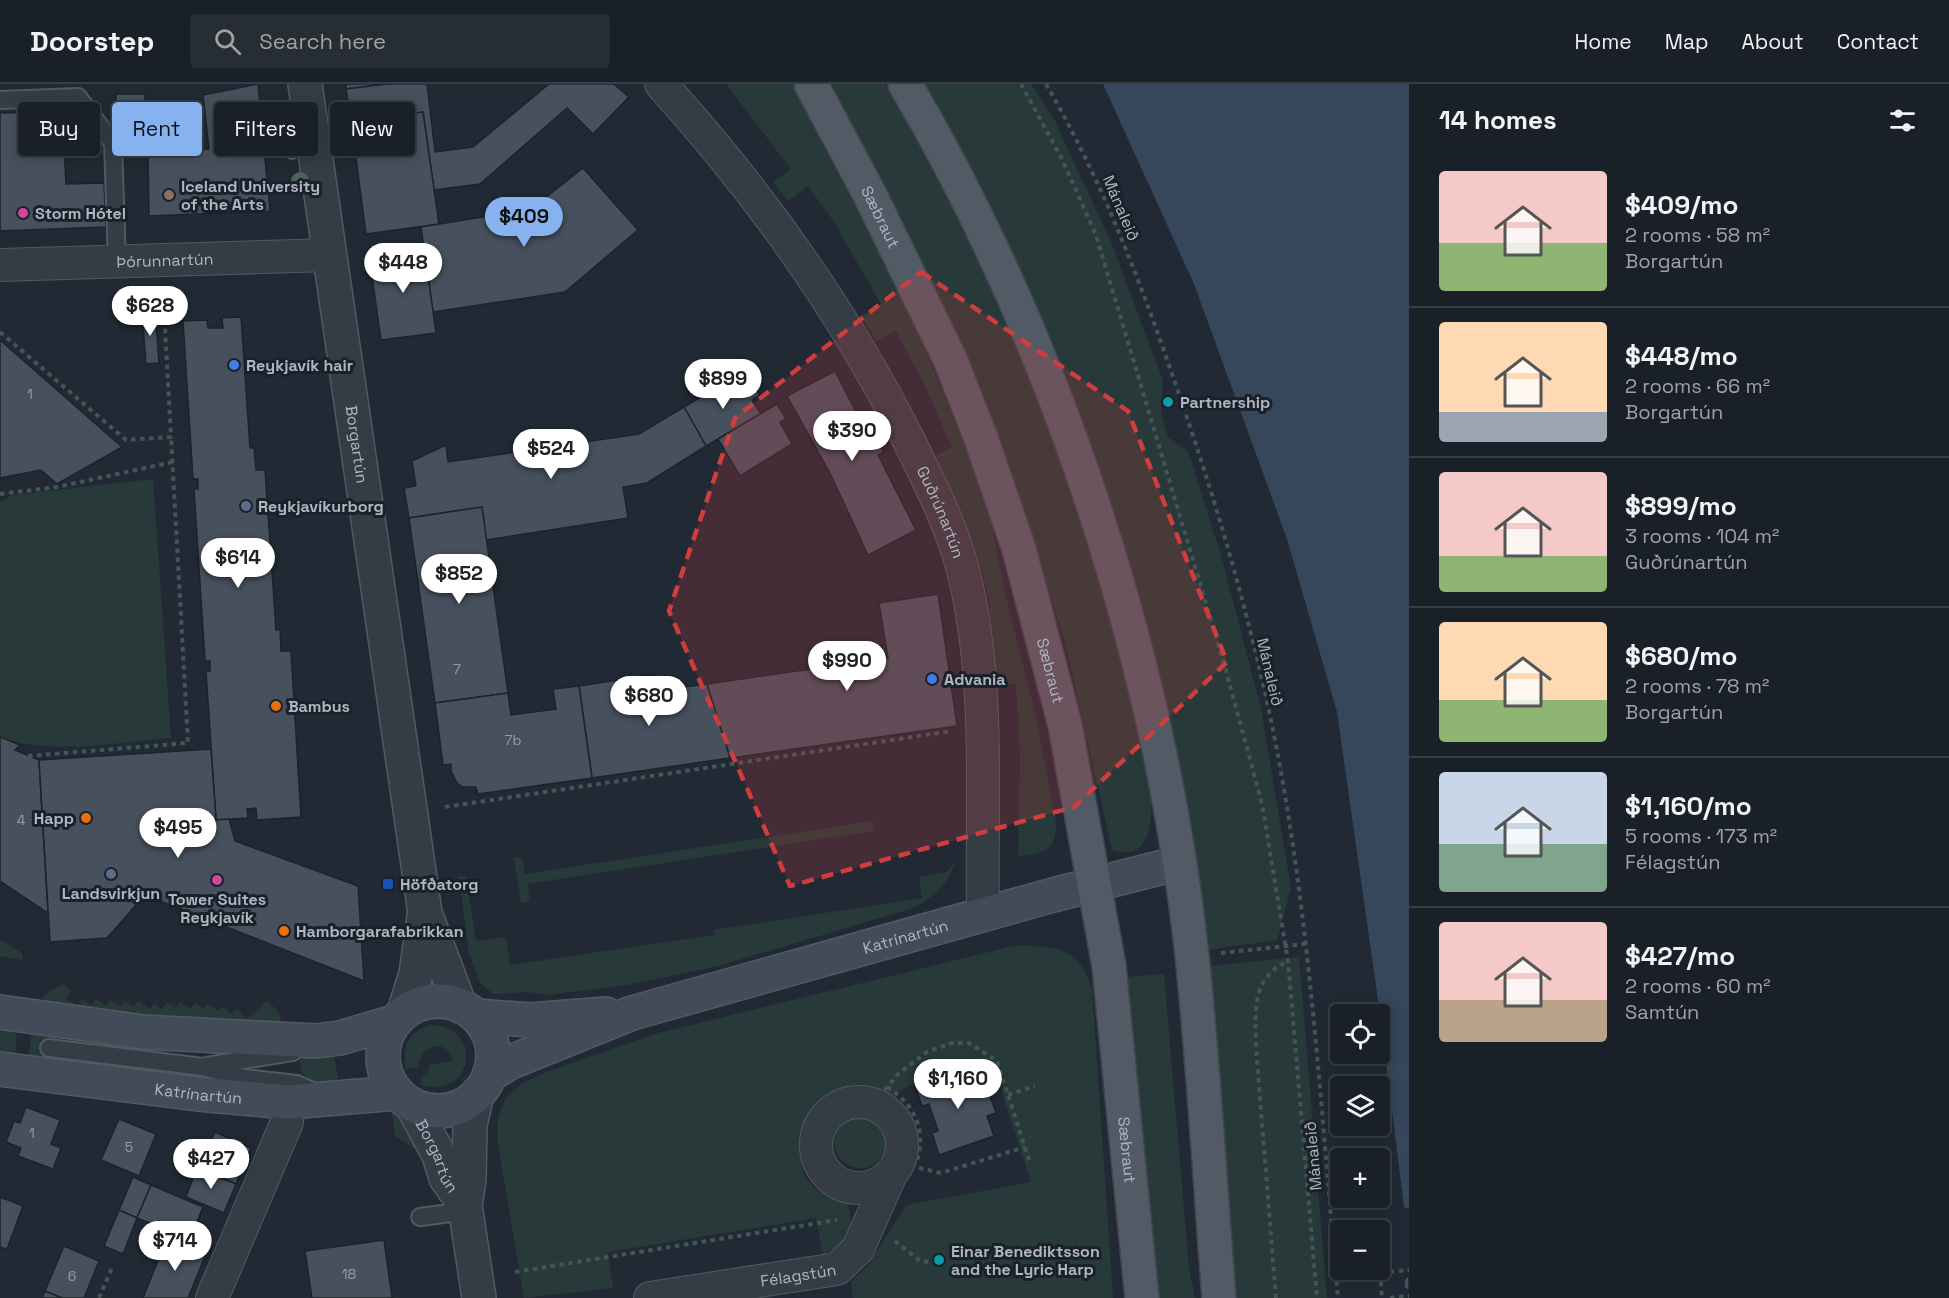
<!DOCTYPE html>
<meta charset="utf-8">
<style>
body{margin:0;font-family:"Space Grotesk",sans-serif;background:#262d33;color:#f1f3f6;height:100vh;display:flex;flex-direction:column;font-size:22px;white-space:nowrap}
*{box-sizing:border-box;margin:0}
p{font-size:20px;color:#9fa3a7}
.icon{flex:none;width:33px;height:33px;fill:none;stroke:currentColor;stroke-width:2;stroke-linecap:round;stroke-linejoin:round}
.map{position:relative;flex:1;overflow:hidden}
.panel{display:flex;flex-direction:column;background:#192027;width:540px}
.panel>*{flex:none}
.banner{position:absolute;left:18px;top:18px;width:570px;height:54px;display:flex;gap:12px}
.buttons{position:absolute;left:1330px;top:920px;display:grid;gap:12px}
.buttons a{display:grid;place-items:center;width:60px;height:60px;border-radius:6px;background:#192027;box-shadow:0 3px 15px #0003,0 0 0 2px #373e44;font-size:30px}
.price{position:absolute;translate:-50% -51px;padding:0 14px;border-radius:21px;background:#fff;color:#222;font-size:20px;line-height:39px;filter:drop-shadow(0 2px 3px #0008)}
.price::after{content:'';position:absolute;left:50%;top:36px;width:18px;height:14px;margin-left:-9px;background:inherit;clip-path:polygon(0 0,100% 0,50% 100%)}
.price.selected{background:#86b2ef;color:#111}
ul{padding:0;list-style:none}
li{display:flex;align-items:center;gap:18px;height:150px;padding:0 30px}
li+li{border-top:2px solid #373e44}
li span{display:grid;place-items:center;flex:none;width:168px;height:120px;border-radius:6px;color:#555}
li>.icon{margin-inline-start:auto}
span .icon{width:72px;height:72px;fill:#fffc;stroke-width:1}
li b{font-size:26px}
h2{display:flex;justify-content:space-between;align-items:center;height:72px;padding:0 30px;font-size:26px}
.chip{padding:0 21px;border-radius:6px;background:#192027;box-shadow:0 3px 15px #0003,0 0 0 2px #373e44;font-size:21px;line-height:54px}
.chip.selected{background:#86b2ef;color:#111}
header{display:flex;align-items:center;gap:36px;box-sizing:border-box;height:84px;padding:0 30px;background:#192027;border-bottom:2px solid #373e44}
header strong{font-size:28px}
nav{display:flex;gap:33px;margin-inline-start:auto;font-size:21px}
.search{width:420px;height:54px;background:#262d33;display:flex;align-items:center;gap:15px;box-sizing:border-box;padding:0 21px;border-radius:6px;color:#9fa3a7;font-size:22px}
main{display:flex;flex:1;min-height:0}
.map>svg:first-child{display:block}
.green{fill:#273a39}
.water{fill:#36465b}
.building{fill:#47515e;stroke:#1c232c;stroke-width:1.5}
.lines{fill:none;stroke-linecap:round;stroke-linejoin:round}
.service-casing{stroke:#525963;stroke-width:20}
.minor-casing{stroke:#525963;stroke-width:34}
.tertiary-casing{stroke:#525963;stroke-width:36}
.secondary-casing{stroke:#525963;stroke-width:36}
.primary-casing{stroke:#3e454f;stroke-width:36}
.path{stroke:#445557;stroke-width:4;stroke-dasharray:4.5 4.5;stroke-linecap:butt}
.service{stroke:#343c45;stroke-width:16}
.minor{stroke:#343c45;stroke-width:32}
.tertiary{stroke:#343c45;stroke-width:33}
.secondary{stroke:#424b58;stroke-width:33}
.primary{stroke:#525b65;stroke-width:33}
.tree{fill:#4c6559}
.marked{fill:#d03d3f;fill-opacity:0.2;stroke:#d03d3f;stroke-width:4.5;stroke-dasharray:12 8;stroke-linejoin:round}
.education-dot{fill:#8d6e63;stroke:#1a212a;stroke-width:2}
.hotel-dot{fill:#d1479c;stroke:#1a212a;stroke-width:2}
.shop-dot{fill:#3f7fe0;stroke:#1a212a;stroke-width:2}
.culture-dot{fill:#0f9aa8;stroke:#1a212a;stroke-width:2}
.service-dot{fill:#5c6f8a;stroke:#1a212a;stroke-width:2}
.food-dot{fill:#e8710a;stroke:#1a212a;stroke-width:2}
.transit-dot{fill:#1a4fb4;stroke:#1a212a;stroke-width:2}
.labels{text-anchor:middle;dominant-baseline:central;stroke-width:6;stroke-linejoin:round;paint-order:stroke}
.number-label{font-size:14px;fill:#949da9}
.poi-label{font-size:16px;font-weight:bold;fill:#aeb6c2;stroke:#1a212a;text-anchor:start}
.street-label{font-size:16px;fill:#aeb6c2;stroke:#1a212a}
</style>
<header>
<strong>Doorstep</strong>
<div class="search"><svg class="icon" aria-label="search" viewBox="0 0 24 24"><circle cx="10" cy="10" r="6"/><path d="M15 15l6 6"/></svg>Search here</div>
<nav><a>Home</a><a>Map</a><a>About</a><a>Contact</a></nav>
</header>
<main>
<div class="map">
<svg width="1409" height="1214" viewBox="0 0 1409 1214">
<rect width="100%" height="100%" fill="#212a34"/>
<g class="green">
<path d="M 726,0 L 793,0 L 900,204 L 988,418 L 1004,505 L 1036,633 L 1056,738 C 1056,767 1044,770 1018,772 L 1020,674 L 1016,600 L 992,601 C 991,569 993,536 986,504 C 975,458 954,415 935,372 L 952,363 L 925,302 L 896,247 L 876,257 L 861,231 L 882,222 L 834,138 L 808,102 L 788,117 L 773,98 L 791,85 Z"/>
<path d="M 825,0 L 885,0 C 990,175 1070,370 1122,567 C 1135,615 1142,666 1152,714 C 1151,740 1150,778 1112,766 L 1066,562 L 1020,417 L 961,265 Z"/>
<path d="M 922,0 L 1031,0 L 1054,35 L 1111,158 L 1163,297 L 1161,329 L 1168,353 L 1188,367 L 1221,471 L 1261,625 L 1291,804 L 1277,856 L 1207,866 L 1058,283 L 989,119 Z"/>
<path d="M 153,395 L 171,654 C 121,658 46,672 0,653 L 0,418 L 13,411 Z"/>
<path d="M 873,737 L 874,747 L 527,800 L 530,817 L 521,819 L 514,774 L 522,773 L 525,790 Z"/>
<path d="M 956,777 C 947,801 934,815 910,825 L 718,882 L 628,901 L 547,911 L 528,908 L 494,910 L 480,899 L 469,869 L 459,793 L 466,792 L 476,857 L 506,853 L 510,881 L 714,851 L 713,846 L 922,814 L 919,793 L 947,788 Z"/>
<path d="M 0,855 L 22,869 L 23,876 L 0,872 Z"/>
<path d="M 1014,862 C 1053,862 1078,862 1092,904 L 1113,1214 L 853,1214 L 851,1197 L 867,1183 L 906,1121 L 1031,1098 L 993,981 C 955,976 922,995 889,1013 C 871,1006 853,1003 835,1008 C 809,1015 793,1070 805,1092 C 813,1107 832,1115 847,1119 C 857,1147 846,1158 823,1171 L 816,1134 L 608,1168 L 613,1204 L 524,1214 L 498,1060 L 498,1033 L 505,1015 L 521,1000 L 546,988 L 658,949 Z"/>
<path d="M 1299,873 L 1327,1214 L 1236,1214 L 1208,882 Z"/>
<path d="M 1164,890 L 1189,1185 L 1195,1214 L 1152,1214 L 1126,893 Z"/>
<path d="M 64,900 L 71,907 L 66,915 L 77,922 L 82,915 L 91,921 L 96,915 L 106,922 L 111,916 L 120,922 L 125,916 L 133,923 L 138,917 L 150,925 L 154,919 L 162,925 L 167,918 L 176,924 L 180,918 L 190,925 L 195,919 L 204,925 L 208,920 L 219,927 L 222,922 L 231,930 L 237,925 L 247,935 L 267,917 L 277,926 L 283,942 L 222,944 L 37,920 L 49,908 Z"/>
<path d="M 0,933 L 17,935 L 15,976 L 0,973 Z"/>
<path d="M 33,938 L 67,950 L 54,955 L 45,979 L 28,978 Z"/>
<path d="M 431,941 C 484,942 474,1016 422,1001 L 421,994 L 428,988 L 429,981 L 453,977 C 448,953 419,961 419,983 L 406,985 C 401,963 409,947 431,941 Z"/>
<path d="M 334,968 L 339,1002 L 315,999 L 302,989 L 300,976 Z"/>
<path d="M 392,1029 L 401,1034 L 420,1061 L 417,1066 L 395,1052 Z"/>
<circle cx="860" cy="1058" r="26"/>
</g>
<path class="water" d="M 1103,0 L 1409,0 L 1409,1125 L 1404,1123 L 1380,930 L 1337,628 L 1287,455 L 1194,200 Z"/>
<g class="building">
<path d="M 258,0 L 270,127 L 149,132 L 148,68 L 209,65 L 203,11 Z"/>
<path d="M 346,0 L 387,0 L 346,5 Z"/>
<path d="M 387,0 L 427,0 L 435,68 L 473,63 L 549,0 L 614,0 L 629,13 L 593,50 L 567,24 L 480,100 L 434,106 L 423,28 L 351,37 L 346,5 Z"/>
<path d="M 116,10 L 145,10 L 145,33 L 116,34 Z"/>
<path d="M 37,28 L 38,40 L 63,39 L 66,100 L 104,99 L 106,143 L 0,147 L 0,29 Z"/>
<path d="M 423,28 L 439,140 L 366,150 L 351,37 Z"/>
<path d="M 583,84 L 638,146 L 565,208 L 433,228 L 421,143 L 531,125 Z"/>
<path d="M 424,163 L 436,249 L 381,256 L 369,171 Z"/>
<path d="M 155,226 L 159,279 L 146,280 L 142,227 Z"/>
<path d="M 241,233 L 250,364 L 254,364 L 256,386 L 265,386 L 276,546 L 280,545 L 281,567 L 291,567 L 301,733 L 257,736 L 256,724 L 247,725 L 248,734 L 216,736 L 206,587 L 210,587 L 210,577 L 205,577 L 194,405 L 198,405 L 198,395 L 193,395 L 183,237 L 207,236 L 208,244 L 223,244 L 222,234 Z"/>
<path d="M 0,256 L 122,363 L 57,400 L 41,386 L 0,394 Z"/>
<path d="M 835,287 L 873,361 L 879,358 L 884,368 L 878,371 L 916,446 L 868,471 L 830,389 L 787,312 Z"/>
<path d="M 737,292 L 745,306 L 753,301 L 760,311 L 752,316 L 761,330 L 706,362 L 684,323 Z"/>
<path d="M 777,320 L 786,335 L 780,338 L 792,360 L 740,392 L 718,355 Z"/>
<path d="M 684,323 L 706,362 L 647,399 L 623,403 L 628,434 L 486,456 L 482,423 L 409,434 L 404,404 L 416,402 L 412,377 L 446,361 L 448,378 L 639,350 Z"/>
<path d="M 482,423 L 508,609 L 435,619 L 409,434 Z"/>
<path d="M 938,510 L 957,642 L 730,674 L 707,600 L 888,574 L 879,519 Z"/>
<path d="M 651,591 L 653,607 L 707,600 L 730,674 L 592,694 L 579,602 Z"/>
<path d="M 579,602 L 592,694 L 478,710 L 476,703 L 463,703 L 457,699 L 451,687 L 451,680 L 443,681 L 435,619 L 508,609 L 511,631 L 556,625 L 553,605 Z"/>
<path d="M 0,653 L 20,661 L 15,666 L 39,676 L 48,829 L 0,797 Z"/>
<path d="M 211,665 L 216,736 L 229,735 L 235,757 L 358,802 L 364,897 L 145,811 L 107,854 L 50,858 L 39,676 Z"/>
<path d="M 971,983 L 977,1003 L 986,1000 L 996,1029 L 987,1032 L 994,1052 L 939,1071 L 932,1049 L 938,1047 L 929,1020 L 922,1022 L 915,1002 Z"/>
<path d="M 26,1023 L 60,1036 L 51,1060 L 61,1064 L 53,1085 L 18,1072 L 21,1064 L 6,1058 L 14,1037 L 20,1039 Z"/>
<path d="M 119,1035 L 156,1050 L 139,1092 L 101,1076 Z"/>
<path d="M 215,1048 L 251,1064 L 236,1100 L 211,1090 L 215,1079 L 204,1074 Z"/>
<path d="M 197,1084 L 236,1100 L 224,1129 L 186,1113 Z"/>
<path d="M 133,1093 L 151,1101 L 137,1134 L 119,1126 Z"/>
<path d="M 151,1101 L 203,1123 L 190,1155 L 137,1134 Z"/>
<path d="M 0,1113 L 23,1122 L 7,1165 L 0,1163 Z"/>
<path d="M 119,1126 L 137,1134 L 123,1170 L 104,1162 Z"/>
<path d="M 167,1154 L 206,1170 L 188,1214 L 143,1214 Z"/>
<path d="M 384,1156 L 392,1214 L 312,1214 L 305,1167 Z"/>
<path d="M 64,1162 L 99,1177 L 84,1214 L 62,1214 L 45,1207 Z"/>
<path d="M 1408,1191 L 1409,1191 L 1409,1207 L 1404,1204 L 1404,1196 Z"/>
<path d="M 45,1207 L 62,1214 L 42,1214 Z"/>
</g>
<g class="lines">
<g class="service-casing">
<g id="service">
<path d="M 0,16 L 78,13 L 113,59 L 117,178"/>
<path d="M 49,964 L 203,983 L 244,994 L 297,1000 L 317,1009"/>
<path d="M 206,982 L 293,968"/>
<path d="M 420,1133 L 466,1127"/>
</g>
</g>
<g class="minor-casing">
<g id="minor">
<path id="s1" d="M 661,0 C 759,108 843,226 909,357 C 932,404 956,450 967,503 C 990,610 981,722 983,831"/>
<path id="s2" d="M 0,181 L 330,171"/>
<circle cx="859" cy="1061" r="43"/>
<path d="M 212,1214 L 287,1038 L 288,1018"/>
<path id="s3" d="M 650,1214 L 837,1185 L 858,1165 L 891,1090"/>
</g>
</g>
<g class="tertiary-casing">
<g id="tertiary">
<path id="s4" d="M 305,0 L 425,829 L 460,922"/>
<path d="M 404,928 L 416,890 L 424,833"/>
<path d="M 477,1010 L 470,1041 L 469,1096 L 465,1121 L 479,1214"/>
<path id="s5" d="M 412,1021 L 439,1071 L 446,1094 L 465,1121"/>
</g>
</g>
<g class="secondary-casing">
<g id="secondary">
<circle cx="438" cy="972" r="55"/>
<path d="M 0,928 L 143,948 L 315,957 L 340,954 L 394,938"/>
<path d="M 476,932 L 530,936 L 606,930"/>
<path id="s6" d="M 0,985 L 198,1010 L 288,1018 L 397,1009"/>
<path id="s7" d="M 489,991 L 511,978 L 632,929 L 1053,811 L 1179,779"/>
</g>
</g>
<g class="primary-casing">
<g id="primary">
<path id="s8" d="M 811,0 L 870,111 L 950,275 L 981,354 L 1019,465 L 1065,641 L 1109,882 L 1142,1214"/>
<path d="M 905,0 C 1057,259 1159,573 1192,871 C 1204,985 1210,1100 1219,1214"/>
</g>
</g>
<g class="path">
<path d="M 1021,0 L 1062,75 L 1096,151 L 1225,583 L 1262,720 L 1288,877 L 1317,1214"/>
<path d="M 1046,0 C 1098,89 1136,186 1170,284 C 1219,424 1262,570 1286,717 C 1313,881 1323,1049 1338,1214"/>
<path d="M 0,248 L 126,356 L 171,353 L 163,207"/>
<path d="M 0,410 L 57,403 L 173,378"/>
<path d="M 28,672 L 188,659 L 171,353"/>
<path d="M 445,723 L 952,647"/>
<path d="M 1221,869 L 1305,860"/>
<path d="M 887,1003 C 913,1019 927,1045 917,1076"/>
<path d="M 1008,1011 L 1035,1002"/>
<path d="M 873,1020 L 899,989 L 927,968 L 952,959 L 969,959 L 997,977 L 1030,1079"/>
<path d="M 919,1084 L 941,1089 L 1025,1063"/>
<path d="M 895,1157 L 920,1177 L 930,1178"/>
<path d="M 515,1188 L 837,1136"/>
<path d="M 1380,1189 L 1382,1214"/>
<path d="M 1336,1193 L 1409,1186"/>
<path d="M 99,1214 L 113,1181"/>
<path d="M 1276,1214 L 1256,964 C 1256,927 1250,895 1288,877"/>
<path d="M 1390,1214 L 1409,1212"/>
</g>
<use href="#service" class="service"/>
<use href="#minor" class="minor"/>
<use href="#tertiary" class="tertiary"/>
<use href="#secondary" class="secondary"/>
<use href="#primary" class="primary"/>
</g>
<g class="tree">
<circle cx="292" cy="67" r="9"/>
<circle cx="300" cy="97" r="9"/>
</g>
<path class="marked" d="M 921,188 L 1128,327 L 1227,578 L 1074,723 L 790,802 L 669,527 L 735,334 Z"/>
<circle class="education-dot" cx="169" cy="111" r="6"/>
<g class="hotel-dot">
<circle cx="23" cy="129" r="6"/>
<circle cx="217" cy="796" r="6"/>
</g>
<g class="shop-dot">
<circle cx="234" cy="281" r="6"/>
<circle cx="932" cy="595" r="6"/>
</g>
<g class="culture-dot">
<circle cx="1168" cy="318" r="6"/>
<circle cx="939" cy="1176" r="6"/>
</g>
<g class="service-dot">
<circle cx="246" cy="422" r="6"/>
<circle cx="111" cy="790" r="6"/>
</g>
<g class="food-dot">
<circle cx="276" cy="622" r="6"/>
<circle cx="86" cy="734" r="6"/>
<circle cx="284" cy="847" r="6"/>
</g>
<rect class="transit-dot" x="382" y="794" width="12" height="12" rx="3"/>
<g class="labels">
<g class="number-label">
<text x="30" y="310">1</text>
<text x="457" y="585">7</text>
<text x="513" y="656">7b</text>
<text x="21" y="736">4</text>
<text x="32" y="1049">1</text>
<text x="129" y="1063">5</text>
<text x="349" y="1190">18</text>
<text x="72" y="1192">6</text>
</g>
<g class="poi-label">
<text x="181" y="102">Iceland University<tspan x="181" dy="18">of the Arts</tspan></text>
<text x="35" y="129">Storm Hótel</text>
<text x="246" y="281">Reykjavík hair</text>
<text x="1180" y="318">Partnership</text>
<text x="258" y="422">Reykjavíkurborg</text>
<text x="944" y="595">Advania</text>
<text x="288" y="622">Bambus</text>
<text x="74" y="734" text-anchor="end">Happ</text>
<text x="400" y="800">Höfðatorg</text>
<text x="111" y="809" text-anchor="middle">Landsvirkjun</text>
<text x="217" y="815" text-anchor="middle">Tower Suites<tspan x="217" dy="18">Reykjavík</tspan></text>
<text x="296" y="847">Hamborgarafabrikkan</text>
<text x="951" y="1167">Einar Benediktsson<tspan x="951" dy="18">and the Lyric Harp</tspan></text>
</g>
<g class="street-label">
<text transform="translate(1121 124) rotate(67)">Mánaleið</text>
<text stroke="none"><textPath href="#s8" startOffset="150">Sæbraut</textPath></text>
<text stroke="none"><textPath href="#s2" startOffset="165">Þórunnartún</textPath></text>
<text stroke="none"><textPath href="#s4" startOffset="364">Borgartún</textPath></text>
<text stroke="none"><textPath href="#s1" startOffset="514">Guðrúnartún</textPath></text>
<text stroke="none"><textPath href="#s8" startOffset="636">Sæbraut</textPath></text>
<text transform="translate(1270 588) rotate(77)">Mánaleið</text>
<text stroke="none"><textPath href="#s7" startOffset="440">Katrínartún</textPath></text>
<text stroke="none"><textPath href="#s6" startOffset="200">Katrínartún</textPath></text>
<text stroke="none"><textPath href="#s8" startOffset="1122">Sæbraut</textPath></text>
<text stroke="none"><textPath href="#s5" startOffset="57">Borgartún</textPath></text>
<text transform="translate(1313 1072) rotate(-95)">Mánaleið</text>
<text stroke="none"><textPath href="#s3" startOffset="150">Félagstún</textPath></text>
</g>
</g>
</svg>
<div class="buttons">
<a><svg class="icon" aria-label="locate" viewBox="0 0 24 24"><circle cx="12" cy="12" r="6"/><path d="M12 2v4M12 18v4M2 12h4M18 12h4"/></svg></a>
<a><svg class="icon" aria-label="layers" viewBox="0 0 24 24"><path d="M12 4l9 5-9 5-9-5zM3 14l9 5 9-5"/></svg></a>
<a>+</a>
<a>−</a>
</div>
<b class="price selected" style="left:524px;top:164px">$409</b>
<b class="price" style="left:403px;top:210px">$448</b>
<b class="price" style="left:150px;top:253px">$628</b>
<b class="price" style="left:723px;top:326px">$899</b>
<b class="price" style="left:852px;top:378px">$390</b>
<b class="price" style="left:551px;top:396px">$524</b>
<b class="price" style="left:238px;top:505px">$614</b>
<b class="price" style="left:459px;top:521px">$852</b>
<b class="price" style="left:847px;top:608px">$990</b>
<b class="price" style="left:649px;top:643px">$680</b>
<b class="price" style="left:178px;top:775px">$495</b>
<b class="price" style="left:958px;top:1026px">$1,160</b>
<b class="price" style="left:211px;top:1106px">$427</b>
<b class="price" style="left:175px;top:1188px">$714</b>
<div class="banner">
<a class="chip">Buy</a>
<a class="chip selected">Rent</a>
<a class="chip">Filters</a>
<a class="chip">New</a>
</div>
</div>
<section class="panel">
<h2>14 homes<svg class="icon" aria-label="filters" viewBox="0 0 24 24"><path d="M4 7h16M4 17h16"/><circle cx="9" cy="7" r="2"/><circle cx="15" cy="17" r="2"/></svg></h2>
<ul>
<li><span style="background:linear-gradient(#f6c9c9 60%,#8fb573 0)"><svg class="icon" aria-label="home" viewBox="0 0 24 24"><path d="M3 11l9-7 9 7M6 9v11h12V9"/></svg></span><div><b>$409/mo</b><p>2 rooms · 58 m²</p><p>Borgartún</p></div></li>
<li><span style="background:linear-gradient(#ffd9b3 75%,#9aa5b1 0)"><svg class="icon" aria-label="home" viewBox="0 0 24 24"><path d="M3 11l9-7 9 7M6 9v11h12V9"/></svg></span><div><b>$448/mo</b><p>2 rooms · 66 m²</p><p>Borgartún</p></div></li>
<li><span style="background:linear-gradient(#f6c9c9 70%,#8fb573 0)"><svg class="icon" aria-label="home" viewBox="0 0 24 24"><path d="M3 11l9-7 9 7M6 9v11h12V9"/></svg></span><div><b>$899/mo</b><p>3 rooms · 104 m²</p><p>Guðrúnartún</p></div></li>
<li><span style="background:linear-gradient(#ffd9b3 65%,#8fb573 0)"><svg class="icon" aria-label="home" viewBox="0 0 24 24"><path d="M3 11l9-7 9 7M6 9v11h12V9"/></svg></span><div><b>$680/mo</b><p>2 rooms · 78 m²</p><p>Borgartún</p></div></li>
<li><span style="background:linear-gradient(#c9d6e8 60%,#7fa58c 0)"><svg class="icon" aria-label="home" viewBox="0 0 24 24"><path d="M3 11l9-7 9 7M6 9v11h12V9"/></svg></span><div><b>$1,160/mo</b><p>5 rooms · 173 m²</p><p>Félagstún</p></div></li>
<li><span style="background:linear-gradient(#f6c9c9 65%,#b9a48a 0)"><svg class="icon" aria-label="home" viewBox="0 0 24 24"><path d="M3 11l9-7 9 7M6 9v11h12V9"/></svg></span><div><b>$427/mo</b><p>2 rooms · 60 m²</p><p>Samtún</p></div></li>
</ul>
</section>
</main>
